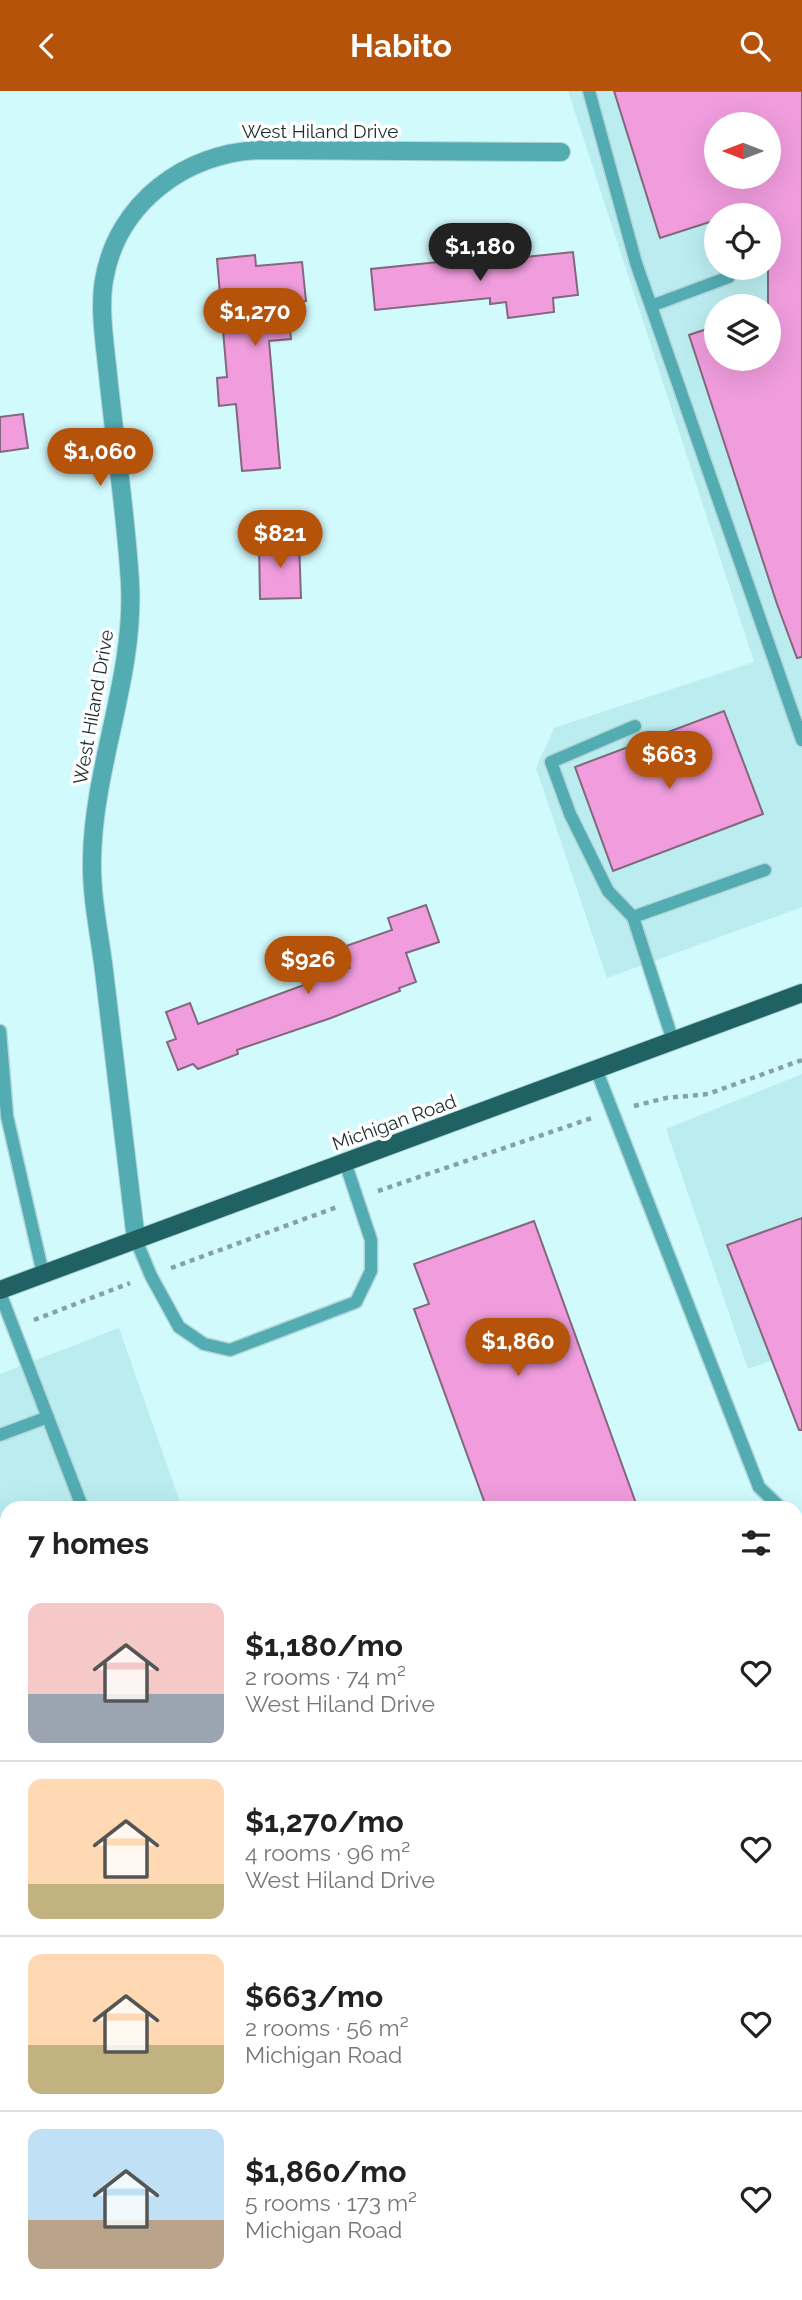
<!DOCTYPE html>
<meta charset="utf-8">
<style>
body{margin:0;font-family:Raleway,sans-serif;background:#f6f6f6;color:#222;height:100vh;display:flex;flex-direction:column;font-size:26px;white-space:nowrap}
*{box-sizing:border-box;margin:0}
p{font-size:23px;color:#767676}
.icon{flex:none;width:38px;height:38px;fill:none;stroke:currentColor;stroke-width:2;stroke-linecap:round;stroke-linejoin:round}
.map{position:relative;flex:1;overflow:hidden}
.sheet{position:absolute;left:0px;top:1410px;width:803px;height:800px;display:flex;flex-direction:column;background:#fff;border-radius:21px 21px 0 0;box-shadow:0 7px 28px #0002}
.sheet>*{flex:none}
.needle{width:46px;rotate:270deg}
.fabs{position:absolute;left:704px;top:21px;display:grid;gap:14px}
.fabs a{display:grid;place-items:center;width:77px;height:77px;border-radius:50%;background:#fff;box-shadow:0 7px 28px #0002;font-size:35px}
.price{position:absolute;translate:-50% -60px;padding:0 16px;border-radius:24px;background:#b45309;color:#fff;font-size:23px;line-height:46px;filter:drop-shadow(0 2px 4px #0008)}
.price::after{content:'';position:absolute;left:50%;top:42px;width:21px;height:16px;margin-left:-10px;background:inherit;clip-path:polygon(0 0,100% 0,50% 100%)}
.price.on{background:#222;color:#fff}
ul{padding:0;list-style:none}
li{display:flex;align-items:center;gap:21px;height:175px;padding:0 28px}
li+li{border-top:2px solid #e0e0e0}
li span{display:grid;place-items:center;flex:none;width:196px;height:140px;border-radius:14px;color:#555}
li>.icon{margin-inline-start:auto}
span .icon{width:84px;height:84px;fill:#fffc;stroke-width:1}
li b{font-size:30px}
h2{display:flex;justify-content:space-between;align-items:center;height:84px;padding:0 28px;font-size:30px}
header{display:flex;justify-content:space-between;align-items:center;height:91px;padding:0 28px;background:#b45309;color:#fff;font-size:32px;font-weight:700}
.map>svg:first-child{display:block}
.built{fill:#bbedf0;fill-rule:evenodd}
.building{fill:#f09cdd;stroke:#81687b;stroke-width:2;fill-rule:evenodd}
.lines{fill:none;stroke-linecap:round;stroke-linejoin:round}
.service-casing{stroke:#b1d5d8;stroke-width:15}
.minor-casing{stroke:#b1d5d8;stroke-width:20}
.primary-casing{stroke:#b1d5d8;stroke-width:20}
.path{stroke:#84a2a5;stroke-width:4.5;stroke-dasharray:5 5;stroke-linecap:butt}
.service{stroke:#53acb1;stroke-width:12}
.minor{stroke:#53acb1;stroke-width:18}
.primary{stroke:#206164;stroke-width:18}
.labels{text-anchor:middle;dominant-baseline:central;stroke-width:7;stroke-linejoin:round;paint-order:stroke}
.street-label{font-size:19px;fill:#1d2d2e;stroke:#fff}
</style>
<header><svg class="icon" aria-label="back" viewBox="0 0 24 24"><path d="M15 5l-7 7 7 7"/></svg>Habito<svg class="icon" aria-label="search" viewBox="0 0 24 24"><circle cx="10" cy="10" r="6"/><path d="M15 15l6 6"/></svg></header>
<div class="map">
<svg width="802" height="2209" viewBox="0 0 802 2209">
<rect width="100%" height="100%" fill="#d1fafd"/>
<g class="built">
<path d="M 568,0 L 802,0 L 802,816 L 607,887 L 536,677 L 554,637 L 754,571 ZM 716,33 L 768,33 L 768,86 L 716,86 ZM 716,124 L 768,124 L 768,177 L 716,177 ZM 716,215 L 768,215 L 768,268 L 716,268 Z"/>
<path d="M 802,983 L 802,1258 L 748,1278 L 666,1038 Z"/>
<path d="M 119,1237 L 182,1417 L 7,1418 L 7,1754 L 0,1757 L 0,1283 Z"/>
</g>
<g class="building">
<path d="M 614,0 L 802,0 L 802,566 L 797,567 L 777,513 L 689,244 L 716,235 L 716,268 L 768,268 L 768,124 L 716,124 L 716,129 L 660,147 ZM 716,33 L 768,33 L 768,86 L 716,86 Z"/>
<path d="M 573,161 L 578,204 L 553,207 L 554,221 L 508,227 L 506,211 L 490,213 L 490,207 L 375,219 L 371,178 L 448,170 L 449,174 Z"/>
<path d="M 255,164 L 256,175 L 302,171 L 306,210 L 287,211 L 291,248 L 269,250 L 280,377 L 242,380 L 236,313 L 219,315 L 217,287 L 227,286 L 217,168 Z"/>
<path d="M 23,323 L 28,357 L 0,361 L 0,326 Z"/>
<path d="M 299,450 L 301,507 L 260,508 L 259,451 Z"/>
<path d="M 724,620 L 763,723 L 613,780 L 575,676 Z"/>
<path d="M 426,814 L 439,851 L 406,862 L 416,891 L 399,897 L 400,900 L 331,927 L 237,959 L 238,963 L 198,978 L 193,973 L 178,979 L 167,951 L 176,948 L 166,921 L 190,912 L 198,933 L 350,877 L 343,856 L 392,839 L 388,827 Z"/>
<path d="M 802,1127 L 802,1339 L 799,1339 L 727,1154 Z"/>
<path d="M 534,1130 L 638,1418 L 487,1418 L 414,1218 L 429,1213 L 414,1173 Z"/>
</g>
<g class="lines">
<g class="service-casing">
<g id="service">
<path d="M 589,0 L 636,172 L 802,649"/>
<path d="M 651,215 L 729,186"/>
<path d="M 633,826 L 608,800 L 570,723 L 551,671 L 635,635"/>
<path d="M 0,940 L 7,1025 L 43,1183"/>
<path d="M 673,950 L 633,826 L 765,779"/>
<path d="M 596,978 L 759,1396 L 782,1418"/>
<path d="M 136,1149 L 151,1185 L 179,1236 L 204,1253 L 230,1259 L 356,1211 L 371,1180 L 371,1149 L 345,1071"/>
<path d="M 0,1202 L 83,1418"/>
<path d="M 0,1344 L 48,1326"/>
<path d="M 796,1431 L 802,1437"/>
<path d="M 0,1765 L 7,1762"/>
</g>
</g>
<g class="minor-casing">
<g id="minor">
<path d="M 136,1149 C 126,1062 115,975 105,888 C 101,850 91,808 92,769 C 93,676 135,586 130,492 C 126,423 115,353 108,284 C 105,254 99,219 104,189 C 117,112 186,61 261,59 L 561,61"/>
<path d="M 0,2196 L 7,2194"/>
</g>
</g>
<g class="primary-casing">
<path id="primary" d="M 0,1199 L 802,902"/>
</g>
<g class="path">
<path d="M 634,1015 L 666,1007 L 708,1003 L 802,969"/>
<path d="M 378,1100 L 592,1027"/>
<path d="M 171,1177 L 337,1116"/>
<path d="M 34,1229 L 130,1192"/>
</g>
<use href="#service" class="service"/>
<use href="#minor" class="minor"/>
<use href="#primary" class="primary"/>
</g>
<g class="labels">
<g class="street-label">
<text x="320" y="40">West Hiland Drive</text>
<text transform="translate(93 616) rotate(-80)">West Hiland Drive</text>
<text transform="translate(394 1031) rotate(-20)">Michigan Road</text>
</g>
</g>
</svg>
<div class="fabs">
<a><svg class="needle" viewBox="-14 -14 28 28"><path d="M0-13l5 13h-10z" fill="#e53935"/><path d="M0 13l5-13h-10z" fill="#767676"/></svg></a>
<a><svg class="icon" aria-label="locate" viewBox="0 0 24 24"><circle cx="12" cy="12" r="6"/><path d="M12 2v4M12 18v4M2 12h4M18 12h4"/></svg></a>
<a><svg class="icon" aria-label="layers" viewBox="0 0 24 24"><path d="M12 4l9 5-9 5-9-5zM3 14l9 5 9-5"/></svg></a>
</div>
<b class="price on" style="left:480px;top:192px">$1,180</b>
<b class="price" style="left:255px;top:257px">$1,270</b>
<b class="price" style="left:100px;top:397px">$1,060</b>
<b class="price" style="left:280px;top:479px">$821</b>
<b class="price" style="left:669px;top:700px">$663</b>
<b class="price" style="left:308px;top:905px">$926</b>
<b class="price" style="left:518px;top:1287px">$1,860</b>
<section class="sheet">
<h2>7 homes<svg class="icon" aria-label="filters" viewBox="0 0 24 24"><path d="M4 7h16M4 17h16"/><circle cx="9" cy="7" r="2"/><circle cx="15" cy="17" r="2"/></svg></h2>
<ul>
<li><span style="background:linear-gradient(#f6c9c9 65%,#9aa5b1 0)"><svg class="icon" aria-label="home" viewBox="0 0 24 24"><path d="M3 11l9-7 9 7M6 9v11h12V9"/></svg></span><div><b>$1,180/mo</b><p>2 rooms · 74 m²</p><p>West Hiland Drive</p></div><svg class="icon" aria-label="heart" viewBox="0 0 24 24"><path d="M12 20l-8-8c-3-5 5-10 8-4 3-6 11-1 8 4z"/></svg></li>
<li><span style="background:linear-gradient(#ffd9b3 75%,#c2b280 0)"><svg class="icon" aria-label="home" viewBox="0 0 24 24"><path d="M3 11l9-7 9 7M6 9v11h12V9"/></svg></span><div><b>$1,270/mo</b><p>4 rooms · 96 m²</p><p>West Hiland Drive</p></div><svg class="icon" aria-label="heart" viewBox="0 0 24 24"><path d="M12 20l-8-8c-3-5 5-10 8-4 3-6 11-1 8 4z"/></svg></li>
<li><span style="background:linear-gradient(#ffd9b3 65%,#c2b280 0)"><svg class="icon" aria-label="home" viewBox="0 0 24 24"><path d="M3 11l9-7 9 7M6 9v11h12V9"/></svg></span><div><b>$663/mo</b><p>2 rooms · 56 m²</p><p>Michigan Road</p></div><svg class="icon" aria-label="heart" viewBox="0 0 24 24"><path d="M12 20l-8-8c-3-5 5-10 8-4 3-6 11-1 8 4z"/></svg></li>
<li><span style="background:linear-gradient(#bfe0f5 65%,#b9a48a 0)"><svg class="icon" aria-label="home" viewBox="0 0 24 24"><path d="M3 11l9-7 9 7M6 9v11h12V9"/></svg></span><div><b>$1,860/mo</b><p>5 rooms · 173 m²</p><p>Michigan Road</p></div><svg class="icon" aria-label="heart" viewBox="0 0 24 24"><path d="M12 20l-8-8c-3-5 5-10 8-4 3-6 11-1 8 4z"/></svg></li>
</ul>
</section>
</div>
